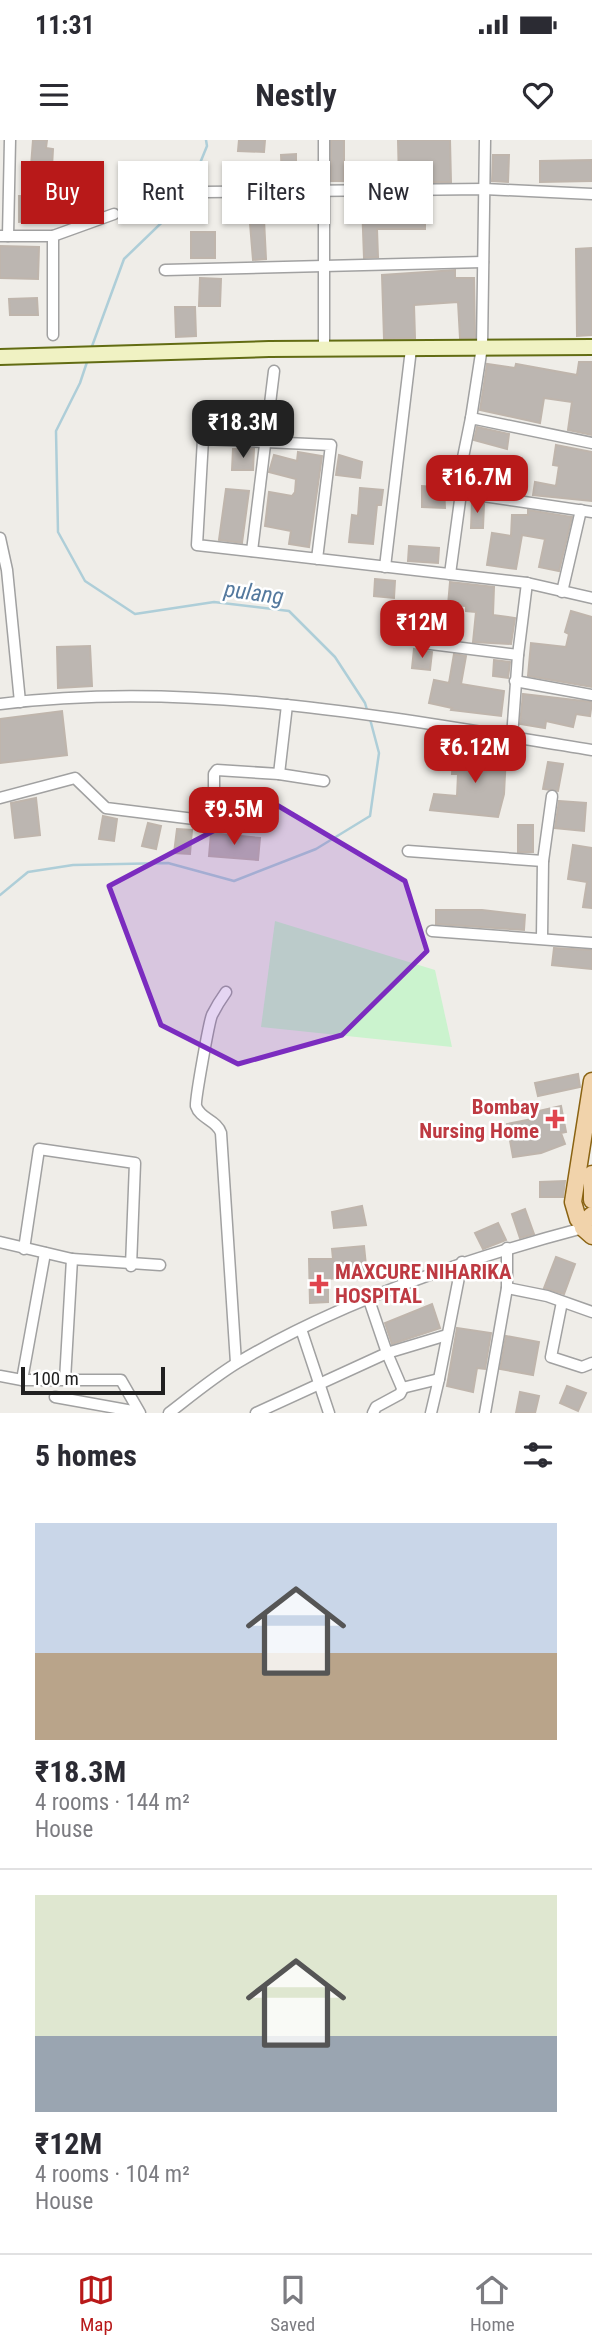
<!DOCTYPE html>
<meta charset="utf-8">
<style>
body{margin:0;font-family:"Roboto Condensed",sans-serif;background:#f7f7f7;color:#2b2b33;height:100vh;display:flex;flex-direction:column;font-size:26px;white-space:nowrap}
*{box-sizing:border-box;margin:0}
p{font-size:23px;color:#7c7c81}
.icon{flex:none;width:38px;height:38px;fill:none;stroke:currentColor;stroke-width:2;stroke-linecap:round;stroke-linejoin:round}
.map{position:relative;height:1273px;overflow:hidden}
.details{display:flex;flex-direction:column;background:#fff;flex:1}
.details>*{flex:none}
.hud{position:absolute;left:21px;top:21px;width:551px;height:63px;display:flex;gap:14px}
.scale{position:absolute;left:21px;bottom:18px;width:144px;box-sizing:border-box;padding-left:7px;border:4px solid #202020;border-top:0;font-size:19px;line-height:24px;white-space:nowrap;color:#202020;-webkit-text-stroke:5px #fff;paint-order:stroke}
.price{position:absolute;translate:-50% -60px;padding:0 16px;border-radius:14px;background:#b81919;color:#fff;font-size:23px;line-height:46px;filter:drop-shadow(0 2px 4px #0008)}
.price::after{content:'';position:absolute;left:50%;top:42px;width:21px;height:16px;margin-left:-10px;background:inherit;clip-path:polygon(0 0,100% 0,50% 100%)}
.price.selected{background:#222;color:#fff}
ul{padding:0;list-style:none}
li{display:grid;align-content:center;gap:14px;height:371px;padding:0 35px}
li+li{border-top:2px solid #e1e1e2}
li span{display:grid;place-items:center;height:217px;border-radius:0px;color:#555}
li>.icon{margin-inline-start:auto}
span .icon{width:126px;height:126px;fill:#fffc;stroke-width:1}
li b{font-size:30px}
h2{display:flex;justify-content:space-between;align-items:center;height:84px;padding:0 35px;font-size:30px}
.pill{padding:0 24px;border-radius:0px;background:#fff;box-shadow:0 2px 5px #0004;font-size:24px;line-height:63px}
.pill.selected{background:#b81919;color:#fff}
.status{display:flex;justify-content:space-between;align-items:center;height:49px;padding:0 35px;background:#fff;direction:ltr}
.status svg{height:19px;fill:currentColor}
header{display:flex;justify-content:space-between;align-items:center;height:91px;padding:0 35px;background:#fff;font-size:32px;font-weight:700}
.menu{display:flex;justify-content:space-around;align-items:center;height:98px;border-top:2px solid #e1e1e2;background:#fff;font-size:19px;color:#7c7c81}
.menu a{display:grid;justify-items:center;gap:4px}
.menu .selected{color:#b81919}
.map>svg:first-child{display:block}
.park{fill:#cbf3ce}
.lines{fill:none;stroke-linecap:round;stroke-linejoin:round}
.stream{stroke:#aeced8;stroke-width:2.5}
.building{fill:#bcb6b1;stroke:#bfb5ac;stroke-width:2}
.street-casing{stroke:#a1a1a1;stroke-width:13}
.secondary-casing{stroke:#626c13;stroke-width:18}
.primary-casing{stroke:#8a6312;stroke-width:19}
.street{stroke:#fff;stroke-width:10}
.secondary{stroke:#f0f2c3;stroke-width:14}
.primary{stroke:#f1d3ab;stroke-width:16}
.marked{fill:#7b2cbf;fill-opacity:0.2;stroke:#7b2cbf;stroke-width:5;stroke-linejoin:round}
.health-dot{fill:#e0444e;stroke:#fff;stroke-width:2.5}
.labels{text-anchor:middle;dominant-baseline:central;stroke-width:5;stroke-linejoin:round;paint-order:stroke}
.health-label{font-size:21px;font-weight:bold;fill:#be3a42;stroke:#fff;text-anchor:end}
.water-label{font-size:23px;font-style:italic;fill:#54799e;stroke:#fff}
</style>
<div class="status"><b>11:31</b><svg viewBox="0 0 49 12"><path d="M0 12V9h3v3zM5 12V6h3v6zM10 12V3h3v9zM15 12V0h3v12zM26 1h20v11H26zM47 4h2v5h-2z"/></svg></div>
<header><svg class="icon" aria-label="menu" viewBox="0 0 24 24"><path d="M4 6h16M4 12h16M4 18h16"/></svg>Nestly<svg class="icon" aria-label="heart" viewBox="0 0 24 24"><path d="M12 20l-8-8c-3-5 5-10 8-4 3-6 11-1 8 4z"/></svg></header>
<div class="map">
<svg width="592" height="1273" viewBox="0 0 592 1273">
<rect width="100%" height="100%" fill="#efede8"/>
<path class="park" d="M 275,781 L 435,830 L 452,907 L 261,887 Z"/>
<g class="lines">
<g class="stream">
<path d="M 91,209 L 124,119 L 185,60 L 207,6 L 206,0"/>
<path d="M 88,219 L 80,243 L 56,291 L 58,392 L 85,441 L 135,474 L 214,462 L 289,471 L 335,517 L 365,563 L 368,573"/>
<path d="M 0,755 L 28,732 L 73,725 L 168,723 L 234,741 L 316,709 L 370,676 L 379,613 L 370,579"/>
</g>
</g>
<g class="building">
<path d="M 33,0 L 47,0 L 46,8 L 53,9 L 52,27 L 31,26 Z"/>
<path d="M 239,0 L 265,0 L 264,12 L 238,11 Z"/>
<rect x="331" y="0" width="13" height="41"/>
<path d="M 398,0 L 450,0 L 451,42 L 399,42 Z"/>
<path d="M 296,14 L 296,40 L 282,40 L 281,15 Z"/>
<path d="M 493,15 L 509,15 L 508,42 L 492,41 Z"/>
<path d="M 592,20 L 592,41 L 540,42 L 540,21 Z"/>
<path d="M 19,56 L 85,58 L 86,76 L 19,82 Z"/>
<path d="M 248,59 L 263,59 L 266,119 L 253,120 Z"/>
<path d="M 382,60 L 425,60 L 425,89 L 377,89 L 378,117 L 364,118 L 362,63 Z"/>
<rect x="191" y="92" width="24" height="26"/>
<path d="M 0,106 L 39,107 L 38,139 L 0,138 Z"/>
<path d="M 592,108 L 592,195 L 577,196 L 576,109 Z"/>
<path d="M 455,130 L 455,138 L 474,138 L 475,198 L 460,198 L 458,162 L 414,165 L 415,198 L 384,199 L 382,135 Z"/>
<path d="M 200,138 L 221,139 L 220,166 L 199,166 Z"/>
<path d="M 37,158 L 38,175 L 10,175 L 9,159 Z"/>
<path d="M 175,167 L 195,167 L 196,196 L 176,197 Z"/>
<path d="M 579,222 L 592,222 L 592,295 L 568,290 L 572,262 L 544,258 L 540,283 L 480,270 L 487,224 L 515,228 L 516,224 L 577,235 Z"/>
<path d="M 477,287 L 509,294 L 507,309 L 474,300 Z"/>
<path d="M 556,305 L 592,312 L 592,361 L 533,355 L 535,342 L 556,346 L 559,326 L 553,325 Z"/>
<path d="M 233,309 L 254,309 L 253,330 L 232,330 Z"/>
<path d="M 298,312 L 322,316 L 309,407 L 289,404 L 291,391 L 265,386 L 269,352 L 292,356 L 295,352 L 296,339 L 269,332 L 274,315 L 297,321 Z"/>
<path d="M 339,315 L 362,322 L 360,338 L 336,335 Z"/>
<path d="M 422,346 L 444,348 L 445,368 L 422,367 Z"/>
<path d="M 360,348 L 383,350 L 381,365 L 377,365 L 373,404 L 349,402 L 352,375 L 358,376 Z"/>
<path d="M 226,349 L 249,351 L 242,403 L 219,400 Z"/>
<path d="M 472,362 L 484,364 L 483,388 L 471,388 Z"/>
<path d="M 528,370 L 572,377 L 559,431 L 539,427 L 545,399 L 522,395 L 516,429 L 487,425 L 492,393 L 511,396 L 512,375 L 528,375 Z"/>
<path d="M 409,406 L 439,408 L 438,423 L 408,421 Z"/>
<path d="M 375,439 L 395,441 L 394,458 L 374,456 Z"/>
<path d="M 450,442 L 494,447 L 493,475 L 515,478 L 511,504 L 473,502 L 476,472 L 466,471 L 466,466 L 448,465 Z"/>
<path d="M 392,462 L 413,462 L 413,466 L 437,468 L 434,490 L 420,489 L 420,485 L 392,485 Z"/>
<path d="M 571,471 L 592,477 L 592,547 L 528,536 L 531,503 L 566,507 L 569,494 L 565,492 Z"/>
<path d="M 90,506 L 92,546 L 58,548 L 57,507 Z"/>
<path d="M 414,509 L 432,512 L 430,530 L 412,528 Z"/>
<path d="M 454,514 L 466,516 L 461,544 L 504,551 L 501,576 L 451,570 L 452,568 L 429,563 L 434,540 L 449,543 Z"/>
<path d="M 494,520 L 510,522 L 508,538 L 493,536 Z"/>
<path d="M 523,554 L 592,562 L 590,576 L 576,574 L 573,587 L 546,581 L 545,588 L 520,584 Z"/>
<path d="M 62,571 L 67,615 L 0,623 L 0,579 Z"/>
<path d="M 460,606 L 473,607 L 473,612 L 506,615 L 504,654 L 498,677 L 430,670 L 434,654 L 457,656 L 458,634 L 452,634 L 453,619 L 459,619 Z"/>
<path d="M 548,622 L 563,624 L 558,651 L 543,649 Z"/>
<path d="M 36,658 L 40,695 L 15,698 L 11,663 Z"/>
<path d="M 559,661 L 586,663 L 584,691 L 555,688 Z"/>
<path d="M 103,676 L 117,679 L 114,701 L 99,699 Z"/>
<path d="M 148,683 L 161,686 L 156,709 L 142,706 Z"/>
<rect x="518" y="685" width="15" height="27"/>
<path d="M 177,689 L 192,690 L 190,714 L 174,713 Z"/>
<path d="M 211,693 L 260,698 L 258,720 L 209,716 Z"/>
<path d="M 573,705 L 592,708 L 592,768 L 583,767 L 587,742 L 568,739 Z"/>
<path d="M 436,770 L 482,770 L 525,775 L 524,790 L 436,784 Z"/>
<path d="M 554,808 L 592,810 L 592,829 L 552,825 Z"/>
<path d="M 578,934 L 580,947 L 538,956 L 535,943 Z"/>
<path d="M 561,966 L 566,992 L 561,993 L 565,1004 L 541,1013 L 513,1017 L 507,984 L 532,979 L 530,973 Z"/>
<path d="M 565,1041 L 563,1057 L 540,1057 L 540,1042 Z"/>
<path d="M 362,1066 L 366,1085 L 334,1088 L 332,1072 Z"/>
<path d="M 525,1069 L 534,1094 L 520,1098 L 512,1074 Z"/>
<path d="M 498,1083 L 506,1100 L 483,1109 L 475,1093 Z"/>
<path d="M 364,1106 L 367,1135 L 328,1139 L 328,1162 L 310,1163 L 309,1119 L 333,1119 L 332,1109 Z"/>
<path d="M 556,1117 L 575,1124 L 564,1154 L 544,1148 Z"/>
<path d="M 432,1164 L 440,1188 L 392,1204 L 385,1183 Z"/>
<path d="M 457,1188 L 491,1193 L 485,1229 L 477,1228 L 473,1252 L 447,1246 Z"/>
<path d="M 506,1196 L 539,1202 L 533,1235 L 500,1229 Z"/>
<path d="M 567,1246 L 586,1253 L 578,1271 L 560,1263 Z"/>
<path d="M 520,1252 L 539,1256 L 535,1273 L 516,1273 Z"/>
</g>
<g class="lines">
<g class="street-casing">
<g id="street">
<path d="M 324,0 L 324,209"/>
<path d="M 205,52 L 484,49 L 592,54"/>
<path d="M 0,96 L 53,96"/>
<path d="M 8,96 L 10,0"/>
<path d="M 165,130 L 483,122"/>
<path d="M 53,195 L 53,96 L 114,74"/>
<path d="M 471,278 L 482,207 L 485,0"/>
<path d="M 592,303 L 471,278 L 456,352 L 592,372"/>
<path d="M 0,398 L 7,430 L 20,562"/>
<path d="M 252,411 L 274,231"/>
<path d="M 317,419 L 331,305 L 203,299 L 197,405 L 527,443"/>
<path d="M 385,427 L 411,209"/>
<path d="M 450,434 L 461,353"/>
<path d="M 562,452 L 581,370"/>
<path d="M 423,503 L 518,515 L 512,597"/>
<path d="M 518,515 L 527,443 L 592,458"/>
<path d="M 515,541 L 592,555"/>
<path d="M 0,564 C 198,539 397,579 592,610"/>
<path d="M 279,634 L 324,641"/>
<path d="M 0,658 L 75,638 L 106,668 L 210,681 L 214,677 L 214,634 L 217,630 L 279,634 L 287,565"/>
<path d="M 408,711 L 543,721"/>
<path d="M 432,791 L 592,803"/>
<path d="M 542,797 L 543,721 L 552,656"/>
<path d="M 226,852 C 221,859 216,867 212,875 C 209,882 195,960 196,966 C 200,979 217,980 221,993 L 236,1223"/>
<path d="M 0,1102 L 72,1119 L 160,1125"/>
<path d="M 24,1109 L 39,1009 L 135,1023 L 131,1126"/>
<path d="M 507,1148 L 547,1156 L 592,1172"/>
<path d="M 369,1160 L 387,1213 L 447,1195"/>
<path d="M 562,1162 L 551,1217 L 582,1227 L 592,1223"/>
<path d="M 301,1189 L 329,1273"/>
<path d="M 0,1236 L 22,1240 L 121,1240 L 140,1273"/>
<path d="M 439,1239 L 462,1122"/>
<path d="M 22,1240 L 45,1113"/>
<path d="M 65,1240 L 72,1119"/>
<path d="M 55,1257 L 138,1272"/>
<path d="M 169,1273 C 191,1256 214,1237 237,1223 C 339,1162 469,1118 583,1088"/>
<path d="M 256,1273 L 387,1213 L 402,1248 L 439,1239 L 431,1273"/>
<path d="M 373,1273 L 376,1267 L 400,1254 L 403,1248"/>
<path d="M 485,1273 L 507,1148 L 507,1108"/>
</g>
</g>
<g class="secondary-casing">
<path id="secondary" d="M 0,217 L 269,209 L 592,207"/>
</g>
<g class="primary-casing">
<g id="primary">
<path d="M 592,1034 L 592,1060"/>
<path d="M 592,1075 L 584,1082 L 583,1088 L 592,1096"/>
<path d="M 583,1085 L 578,1079 L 573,1062 L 592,941"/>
</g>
</g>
<use href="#street" class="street"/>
<use href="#secondary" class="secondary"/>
<use href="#primary" class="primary"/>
</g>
<path class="marked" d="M 270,661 L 405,741 L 427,811 L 342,895 L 238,924 L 161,885 L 109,746 Z"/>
<g class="health-dot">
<path d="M551.5 968.5h7v7h7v7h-7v7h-7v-7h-7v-7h7z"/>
<path d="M315.5 1133.5h7v7h7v7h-7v7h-7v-7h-7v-7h7z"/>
</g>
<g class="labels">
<g class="health-label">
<text x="539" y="967">Bombay<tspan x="539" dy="24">Nursing Home</tspan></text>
<text x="335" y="1132" text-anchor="start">MAXCURE NIHARIKA<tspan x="335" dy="24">HOSPITAL</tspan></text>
</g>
<g class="water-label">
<text transform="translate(254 453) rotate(8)">pulang</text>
</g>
</g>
</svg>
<div class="scale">100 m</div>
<b class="price selected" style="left:243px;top:320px">₹18.3M</b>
<b class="price" style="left:477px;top:375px">₹16.7M</b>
<b class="price" style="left:422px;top:520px">₹12M</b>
<b class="price" style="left:475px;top:645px">₹6.12M</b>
<b class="price" style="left:234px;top:707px">₹9.5M</b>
<div class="hud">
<a class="pill selected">Buy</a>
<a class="pill">Rent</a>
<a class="pill">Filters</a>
<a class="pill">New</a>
</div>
</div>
<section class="details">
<h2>5 homes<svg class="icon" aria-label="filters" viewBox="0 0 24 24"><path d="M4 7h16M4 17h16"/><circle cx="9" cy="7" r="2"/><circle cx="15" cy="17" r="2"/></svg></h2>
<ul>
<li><span style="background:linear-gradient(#c9d6e8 60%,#b9a48a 0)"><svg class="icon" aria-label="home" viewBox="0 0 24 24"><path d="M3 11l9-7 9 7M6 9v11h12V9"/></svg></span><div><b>₹18.3M</b><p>4 rooms · 144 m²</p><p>House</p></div></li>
<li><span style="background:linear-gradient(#dfe7d0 65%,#9aa5b1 0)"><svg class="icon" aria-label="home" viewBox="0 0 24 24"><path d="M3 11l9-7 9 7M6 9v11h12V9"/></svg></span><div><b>₹12M</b><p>4 rooms · 104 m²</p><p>House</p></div></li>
</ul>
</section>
<nav class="menu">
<a class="selected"><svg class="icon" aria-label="map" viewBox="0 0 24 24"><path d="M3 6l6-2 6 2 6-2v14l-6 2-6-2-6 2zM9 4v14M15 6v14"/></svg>Map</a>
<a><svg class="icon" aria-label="saved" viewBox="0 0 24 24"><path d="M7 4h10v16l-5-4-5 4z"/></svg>Saved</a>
<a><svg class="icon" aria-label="home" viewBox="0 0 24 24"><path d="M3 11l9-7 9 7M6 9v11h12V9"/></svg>Home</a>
</nav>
